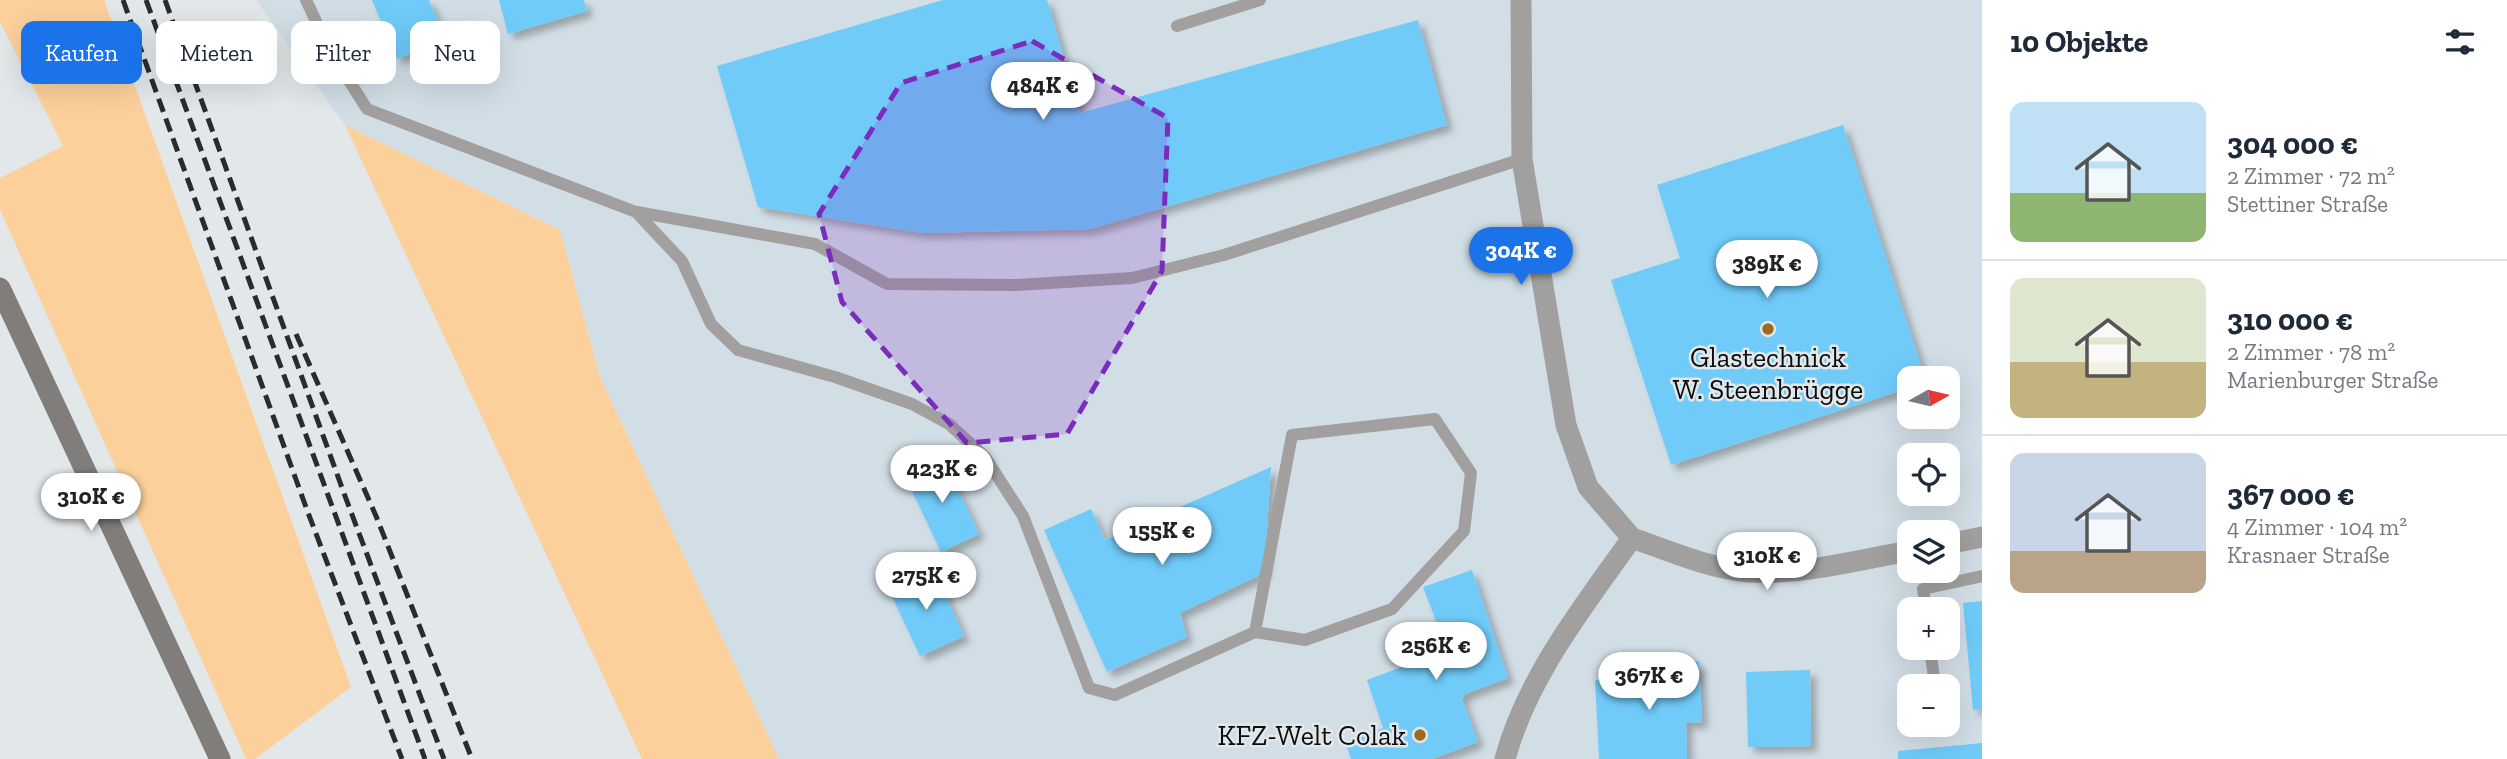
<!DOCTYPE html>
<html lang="de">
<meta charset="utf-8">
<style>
body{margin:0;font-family:"Zilla Slab",serif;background:#f2f2f3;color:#1f2937;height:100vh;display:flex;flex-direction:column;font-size:26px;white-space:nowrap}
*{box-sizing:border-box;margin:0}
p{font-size:23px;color:#747a83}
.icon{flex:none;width:38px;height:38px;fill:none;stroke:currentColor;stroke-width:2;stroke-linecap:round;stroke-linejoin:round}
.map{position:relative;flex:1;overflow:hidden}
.drawer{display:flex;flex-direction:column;background:#fff;width:525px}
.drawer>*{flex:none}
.banner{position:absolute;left:21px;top:21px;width:665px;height:63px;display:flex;gap:14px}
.needle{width:46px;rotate:82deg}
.tools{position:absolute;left:1897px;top:366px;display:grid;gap:14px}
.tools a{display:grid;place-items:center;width:63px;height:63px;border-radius:14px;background:#fff;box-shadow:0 7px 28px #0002;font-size:35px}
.price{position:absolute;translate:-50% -60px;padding:0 16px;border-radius:24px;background:#fff;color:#222;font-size:23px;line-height:46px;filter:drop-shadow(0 2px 4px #0008)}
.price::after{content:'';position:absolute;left:50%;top:42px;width:21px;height:16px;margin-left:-10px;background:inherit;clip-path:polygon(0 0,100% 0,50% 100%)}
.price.current{background:#1a73e8;color:#fff}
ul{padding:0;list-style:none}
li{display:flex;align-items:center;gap:21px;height:175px;padding:0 28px}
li+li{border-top:2px solid #e0e1e3}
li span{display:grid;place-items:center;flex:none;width:196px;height:140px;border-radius:14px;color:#555}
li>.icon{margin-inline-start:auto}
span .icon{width:84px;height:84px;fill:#fffc;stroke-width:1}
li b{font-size:30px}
h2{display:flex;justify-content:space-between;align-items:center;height:84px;padding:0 28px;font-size:30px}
.tag{padding:0 24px;border-radius:14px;background:#fff;box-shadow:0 7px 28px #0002;font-size:24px;line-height:63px}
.tag.current{background:#1a73e8;color:#fff}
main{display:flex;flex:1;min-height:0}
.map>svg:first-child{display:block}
.built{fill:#d2dee6;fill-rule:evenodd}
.green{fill:#fbd09b}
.building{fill:#70cbf9;filter:url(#shadow)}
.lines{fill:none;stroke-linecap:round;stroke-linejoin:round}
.service{stroke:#a1a09e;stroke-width:12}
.minor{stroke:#a1a09e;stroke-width:21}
.secondary{stroke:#807d7b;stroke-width:21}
.rail{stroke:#292c2d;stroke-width:5;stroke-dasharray:14 7;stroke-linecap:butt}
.marked{fill:#7b2cbf;fill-opacity:0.2;stroke:#7b2cbf;stroke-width:5;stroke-dasharray:14 9;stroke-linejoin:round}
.poi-dot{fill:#9d6b20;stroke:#e2e7ea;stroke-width:2.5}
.labels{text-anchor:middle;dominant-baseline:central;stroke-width:5;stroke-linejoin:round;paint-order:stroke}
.poi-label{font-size:28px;fill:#0a0c0d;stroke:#e2e7ea}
</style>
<main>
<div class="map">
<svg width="1982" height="759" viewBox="0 0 1982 759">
<defs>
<filter id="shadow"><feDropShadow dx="6" dy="6" stdDeviation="3.5" flood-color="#0004"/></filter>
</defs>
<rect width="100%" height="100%" fill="#e2e7ea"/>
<path class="built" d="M 256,0 L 1982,0 L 1982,759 L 779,759 L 600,377 L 560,230 L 345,125 ZM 1909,378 L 1948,378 L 1948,416 L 1909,416 ZM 1909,455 L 1948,455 L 1948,494 L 1909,494 ZM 1909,532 L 1948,532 L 1948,570 L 1909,570 ZM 1909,609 L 1948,609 L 1948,648 L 1909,648 ZM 1909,686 L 1948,686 L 1948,724 L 1909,724 Z"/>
<g class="green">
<path d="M 0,0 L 104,0 L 351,687 L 255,759 L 246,759 L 0,210 L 0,178 L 63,146 L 0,22 Z"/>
<path d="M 345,125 L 560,230 L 600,377 L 779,759 L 642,759 Z"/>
</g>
<g class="building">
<path d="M 372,0 L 429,0 L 445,39 L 397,59 Z"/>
<path d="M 499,0 L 584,0 L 587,11 L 508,34 Z"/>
<path d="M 943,0 L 1047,0 L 1080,113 L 1418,20 L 1447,125 L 1090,229 L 923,233 L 758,207 L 717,66 Z"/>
<path d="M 1843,125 L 1925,378 L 1909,378 L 1909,388 L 1671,465 L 1611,280 L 1680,258 L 1657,185 Z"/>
<path d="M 943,458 L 979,534 L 941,552 L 905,476 Z"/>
<path d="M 1271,467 L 1264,573 L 1180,613 L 1187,637 L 1107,672 L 1044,530 L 1091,509 L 1105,540 Z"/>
<path d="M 933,568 L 964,636 L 920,656 L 888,588 Z"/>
<path d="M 1472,570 L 1508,678 L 1465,694 L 1462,699 L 1478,742 L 1432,759 L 1351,759 L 1345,742 L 1383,728 L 1367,680 L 1447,650 L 1423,587 Z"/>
<path d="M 1982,601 L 1982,709 L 1973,710 L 1963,603 Z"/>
<path d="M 1699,661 L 1702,722 L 1686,723 L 1687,759 L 1599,759 L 1595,680 L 1643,678 L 1642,664 Z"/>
<path d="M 1810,670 L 1811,746 L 1748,747 L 1746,672 Z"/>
<path d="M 1982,743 L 1982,759 L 1898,759 L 1898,751 Z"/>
</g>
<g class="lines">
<g class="service">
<path d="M 306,0 L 329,49 L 367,109 L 636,212 L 682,261 L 711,324 L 738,350 L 835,377 L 912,404 L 949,424 L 985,457 L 1023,516 L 1089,688 L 1115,695 L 1255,632 L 1305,640 L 1392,609 L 1464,531 L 1471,473 L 1435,419 L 1292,435 L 1255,632"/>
<path d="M 1177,26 L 1260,0"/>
<path d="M 637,212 L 815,244 L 887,284 L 1016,285 L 1132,278 L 1224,255 L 1522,159"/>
<path d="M 1926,609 L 1923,589 L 1982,576"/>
<path d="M 1930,648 L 1935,686"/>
</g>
<g class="minor">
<path d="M 1521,0 L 1522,159 L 1566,425 L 1588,487 L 1632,538"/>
<path d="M 1632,538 C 1670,551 1710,569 1750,572 C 1802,575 1858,560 1909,551"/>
<path d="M 1948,544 L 1982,537"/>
<path d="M 1505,759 C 1527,677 1584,606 1632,538"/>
</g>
<path class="secondary" d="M 0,288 L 220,759"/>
<g class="rail">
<path d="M 123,0 L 307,510 L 402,759"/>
<path d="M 146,0 L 425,759"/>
<path d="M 165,0 L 345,496 L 444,759"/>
<path d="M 296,334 L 376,516 L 472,759"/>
</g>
</g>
<path class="marked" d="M 1032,41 L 1168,118 L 1162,271 L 1067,434 L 967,443 L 842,302 L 819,214 L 901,83 Z"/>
<g class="poi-dot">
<circle cx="1768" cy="329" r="7"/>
<circle cx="1420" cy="735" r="7"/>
</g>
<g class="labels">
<g class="poi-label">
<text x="1768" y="357">Glastechnick<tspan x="1768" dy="32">W. Steenbrügge</tspan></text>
<text x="1406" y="735" text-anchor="end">KFZ-Welt Colak</text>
</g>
</g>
</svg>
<div class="tools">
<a><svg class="needle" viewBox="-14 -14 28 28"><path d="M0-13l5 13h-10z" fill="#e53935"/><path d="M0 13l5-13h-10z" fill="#747a83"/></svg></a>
<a><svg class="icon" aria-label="locate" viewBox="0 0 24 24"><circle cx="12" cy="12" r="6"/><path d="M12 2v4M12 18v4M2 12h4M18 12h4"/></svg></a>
<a><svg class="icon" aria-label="layers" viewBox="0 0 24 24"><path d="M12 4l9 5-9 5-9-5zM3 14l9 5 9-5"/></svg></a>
<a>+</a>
<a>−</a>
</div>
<b class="price" style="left:1043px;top:122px">484K €</b>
<b class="price current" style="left:1521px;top:287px">304K €</b>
<b class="price" style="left:1767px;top:300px">389K €</b>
<b class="price" style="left:942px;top:505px">423K €</b>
<b class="price" style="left:91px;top:533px">310K €</b>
<b class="price" style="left:1162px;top:567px">155K €</b>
<b class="price" style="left:1767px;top:592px">310K €</b>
<b class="price" style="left:926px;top:612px">275K €</b>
<b class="price" style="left:1436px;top:682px">256K €</b>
<b class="price" style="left:1649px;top:712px">367K €</b>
<div class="banner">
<a class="tag current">Kaufen</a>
<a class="tag">Mieten</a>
<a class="tag">Filter</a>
<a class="tag">Neu</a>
</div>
</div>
<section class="drawer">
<h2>10 Objekte<svg class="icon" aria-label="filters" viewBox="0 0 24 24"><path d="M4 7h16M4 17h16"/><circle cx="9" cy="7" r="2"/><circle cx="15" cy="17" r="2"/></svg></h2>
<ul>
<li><span style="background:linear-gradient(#bfe0f5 65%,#8fb573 0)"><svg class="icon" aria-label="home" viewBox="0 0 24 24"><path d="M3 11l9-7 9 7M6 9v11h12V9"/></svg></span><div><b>304 000 €</b><p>2 Zimmer · 72 m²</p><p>Stettiner Straße</p></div></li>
<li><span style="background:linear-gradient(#dfe7d0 60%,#c2b280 0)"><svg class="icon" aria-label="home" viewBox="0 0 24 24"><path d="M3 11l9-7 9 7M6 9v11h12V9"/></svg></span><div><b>310 000 €</b><p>2 Zimmer · 78 m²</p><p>Marienburger Straße</p></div></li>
<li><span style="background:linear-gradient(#c9d6e8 70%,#b9a48a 0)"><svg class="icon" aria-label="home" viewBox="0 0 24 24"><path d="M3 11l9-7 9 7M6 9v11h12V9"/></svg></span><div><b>367 000 €</b><p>4 Zimmer · 104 m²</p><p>Krasnaer Straße</p></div></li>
</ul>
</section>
</main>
